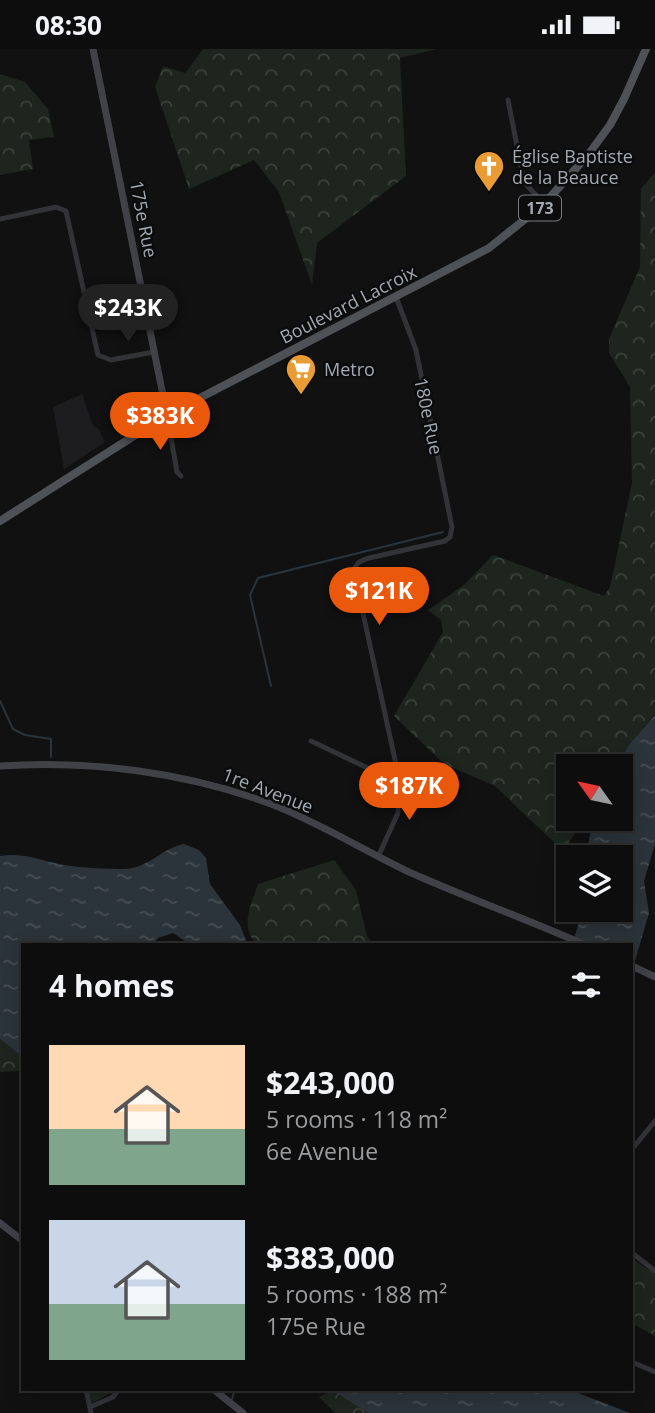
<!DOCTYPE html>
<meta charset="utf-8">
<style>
body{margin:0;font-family:"Open Sans",sans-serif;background:#161617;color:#f1f3f6;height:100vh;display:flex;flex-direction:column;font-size:26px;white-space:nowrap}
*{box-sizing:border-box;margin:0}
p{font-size:23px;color:#9a9c9e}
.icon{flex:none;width:38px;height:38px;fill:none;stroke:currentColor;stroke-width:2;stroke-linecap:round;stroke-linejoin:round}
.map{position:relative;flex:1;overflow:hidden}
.side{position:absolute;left:21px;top:894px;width:612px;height:448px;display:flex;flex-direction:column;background:#0d0d0e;border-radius:0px;box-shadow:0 4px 18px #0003,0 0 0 2px #2d2d2e}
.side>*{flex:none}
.needle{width:46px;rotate:303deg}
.buttons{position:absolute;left:556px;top:705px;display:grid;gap:14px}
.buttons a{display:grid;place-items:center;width:77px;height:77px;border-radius:0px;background:#0d0d0e;box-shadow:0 4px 18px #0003,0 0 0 2px #2d2d2e;font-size:35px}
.price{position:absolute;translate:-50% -60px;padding:0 16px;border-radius:24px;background:#ea580c;color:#fff;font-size:23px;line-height:46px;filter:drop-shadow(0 2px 4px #0008)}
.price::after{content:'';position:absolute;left:50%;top:42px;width:21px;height:16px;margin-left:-10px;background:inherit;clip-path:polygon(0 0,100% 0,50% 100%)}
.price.current{background:#222;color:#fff}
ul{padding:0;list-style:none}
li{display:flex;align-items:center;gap:21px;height:175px;padding:0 28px}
li span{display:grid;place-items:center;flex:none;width:196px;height:140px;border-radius:0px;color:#555}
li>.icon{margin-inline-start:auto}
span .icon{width:84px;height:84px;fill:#fffc;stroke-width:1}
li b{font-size:30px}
h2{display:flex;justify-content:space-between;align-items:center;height:84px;padding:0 28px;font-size:30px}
.status{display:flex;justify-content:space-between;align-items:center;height:49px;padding:0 35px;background:#0d0d0e;direction:ltr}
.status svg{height:19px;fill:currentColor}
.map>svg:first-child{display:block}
.built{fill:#1d1d1f}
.grass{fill:#1d251e}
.forest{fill:url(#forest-crowns)}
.water{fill:url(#water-ripples)}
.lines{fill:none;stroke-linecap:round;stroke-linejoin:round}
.stream{stroke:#2b343a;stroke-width:2}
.street{stroke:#323337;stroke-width:5}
.secondary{stroke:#404247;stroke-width:7}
.primary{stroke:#4e5156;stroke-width:8}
.labels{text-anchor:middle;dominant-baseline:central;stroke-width:5;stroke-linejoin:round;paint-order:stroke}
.shield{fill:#0c0c0d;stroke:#767a80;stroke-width:2}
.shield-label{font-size:16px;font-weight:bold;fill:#a3a9b2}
.poi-label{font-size:18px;fill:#a3a9b2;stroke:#0c0c0d;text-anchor:start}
.street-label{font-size:18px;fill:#a3a9b2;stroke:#0c0c0d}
</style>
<div class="status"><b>08:30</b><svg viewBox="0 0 49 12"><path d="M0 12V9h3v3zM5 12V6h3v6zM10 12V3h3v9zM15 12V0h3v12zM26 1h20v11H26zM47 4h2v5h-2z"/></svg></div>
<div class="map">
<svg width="655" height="1364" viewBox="0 0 655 1364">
<defs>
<pattern id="forest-crowns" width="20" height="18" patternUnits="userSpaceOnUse" patternTransform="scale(1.75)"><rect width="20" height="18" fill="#1d251e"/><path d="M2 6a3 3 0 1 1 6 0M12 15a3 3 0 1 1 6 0" fill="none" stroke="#3b423c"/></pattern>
<pattern id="water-ripples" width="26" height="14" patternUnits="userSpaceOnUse" patternTransform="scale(1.75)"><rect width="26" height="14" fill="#2b343a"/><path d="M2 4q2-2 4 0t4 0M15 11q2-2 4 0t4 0" fill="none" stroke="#474f54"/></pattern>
</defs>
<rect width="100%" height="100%" fill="#111112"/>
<path class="built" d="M 82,345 L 93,377 L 98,379 L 105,393 L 64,420 L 53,358 Z"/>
<path class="grass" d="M 89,1341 L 116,1341 L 92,1354 Z"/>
<g class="forest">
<path d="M 203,0 L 437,0 L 400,9 L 406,127 L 317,194 L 312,236 L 279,143 L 254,111 L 189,140 L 155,38 L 163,17 L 185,24 Z"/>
<path d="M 0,25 L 25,33 L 48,60 L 54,88 L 29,91 L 33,120 L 0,126 Z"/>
<path d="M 655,123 L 655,665 L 632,692 L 615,717 L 569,718 L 569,770 L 585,770 L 563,802 L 495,737 L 444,715 L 394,667 L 443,583 L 441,571 L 428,561 L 464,536 L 493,506 L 604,547 L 610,538 L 632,434 L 630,338 L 609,304 L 609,290 L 640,218 L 641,140 Z"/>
<path d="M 334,811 L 356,841 L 367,887 L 374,896 L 257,896 C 239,877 251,857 258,835 Z"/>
<path d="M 0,990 L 22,1007 L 23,1022 L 0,1023 Z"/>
<path d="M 632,1210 L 655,1225 L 655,1287 L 632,1274 Z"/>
<path d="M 333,1341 L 368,1364 L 335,1364 L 319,1348 Z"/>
</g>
<g class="water">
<path d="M 655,666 L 655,795 L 644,832 L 649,864 L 632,922 L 632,896 L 572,896 L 583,861 L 621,861 L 621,808 L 586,808 L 593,770 L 621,770 L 621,718 L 615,717 L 632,692 Z"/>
<path d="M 184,795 L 199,801 L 206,809 L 210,835 L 240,876 L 246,891 L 242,896 L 191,896 L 173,884 L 158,889 L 152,896 L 23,896 L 23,1008 L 0,990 L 0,807 C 22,803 43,812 64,816 C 83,819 106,820 125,820 C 149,819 162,799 184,795 Z"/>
<path d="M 332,1341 L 570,1341 L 630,1364 L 368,1364 Z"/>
</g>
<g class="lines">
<g class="stream">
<path d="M 271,637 L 250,546 L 258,529 L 443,483"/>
<path d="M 0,652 L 13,680 L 25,686 L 51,690 L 51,708"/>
<path d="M 232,1350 L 235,1340"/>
</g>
<g class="street">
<path d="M 508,51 L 524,133 L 544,155"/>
<path d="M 0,170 L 56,158 L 66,162 L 98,306 L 111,311 L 154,303"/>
<path d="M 167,366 L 177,423 L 181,427"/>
<path d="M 311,692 L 374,722 L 399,729"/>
<path d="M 378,808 L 398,764 L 399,729 L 354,523 C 356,513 360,512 369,509 L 445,492 L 450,488 L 452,478 L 416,301 L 396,248"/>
<path d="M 632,1100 L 655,1072"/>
<path d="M 632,1204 L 655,1222"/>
<path d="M 632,1313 L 655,1323"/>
<path d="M 86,1340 L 91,1364"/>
<path d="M 90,1358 L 113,1348 L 119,1340"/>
</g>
<g class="secondary">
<path d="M 93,0 L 167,366"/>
<path d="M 0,717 C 91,711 185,723 271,755 C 318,773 363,801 409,823 C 467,849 527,870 585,896"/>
<path d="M 632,917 L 655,928"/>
<path d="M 0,1174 L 23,1192"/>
<path d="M 213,1340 L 243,1364"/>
</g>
<path class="primary" d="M 0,472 L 167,366 L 489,199 L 544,155 L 588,106 L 610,76 L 624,50 L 646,0"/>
</g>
<defs>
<g id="church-pin" transform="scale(1.575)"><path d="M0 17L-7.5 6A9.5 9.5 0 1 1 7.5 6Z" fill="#e89c33" stroke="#0c0c0d"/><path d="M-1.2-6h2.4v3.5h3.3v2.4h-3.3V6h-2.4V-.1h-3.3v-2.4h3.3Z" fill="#fff"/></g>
<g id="supermarket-pin" transform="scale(1.575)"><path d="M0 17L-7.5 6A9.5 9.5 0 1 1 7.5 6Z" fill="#e89c33" stroke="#0c0c0d"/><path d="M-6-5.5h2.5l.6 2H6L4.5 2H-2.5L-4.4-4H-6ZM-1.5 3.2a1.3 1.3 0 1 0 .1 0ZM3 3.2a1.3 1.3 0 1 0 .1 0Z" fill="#fff"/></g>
</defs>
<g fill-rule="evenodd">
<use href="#church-pin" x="489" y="117"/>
<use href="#supermarket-pin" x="301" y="320"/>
</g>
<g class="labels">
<rect class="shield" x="519" y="146.5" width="42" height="25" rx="5"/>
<g class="shield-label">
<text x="540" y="159">173</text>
</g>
<g class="poi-label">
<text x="512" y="107">Église Baptiste<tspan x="512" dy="21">de la Beauce</tspan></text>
<text x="324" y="320">Metro</text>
</g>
<g class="street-label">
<text transform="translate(144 170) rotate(79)">175e Rue</text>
<text transform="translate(348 255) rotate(-27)">Boulevard Lacroix</text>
<text transform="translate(429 367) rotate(78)">180e Rue</text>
<text transform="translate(268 741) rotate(21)">1re Avenue</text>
</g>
</g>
</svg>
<div class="buttons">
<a><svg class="needle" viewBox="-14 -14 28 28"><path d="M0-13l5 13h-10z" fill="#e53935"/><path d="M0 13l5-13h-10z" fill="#9a9c9e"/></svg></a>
<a><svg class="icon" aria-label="layers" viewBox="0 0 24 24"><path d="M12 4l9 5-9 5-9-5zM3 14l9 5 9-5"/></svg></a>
</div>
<b class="price current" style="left:128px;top:295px">$243K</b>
<b class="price" style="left:160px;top:403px">$383K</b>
<b class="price" style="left:379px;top:578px">$121K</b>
<b class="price" style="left:409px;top:773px">$187K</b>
<section class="side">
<h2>4 homes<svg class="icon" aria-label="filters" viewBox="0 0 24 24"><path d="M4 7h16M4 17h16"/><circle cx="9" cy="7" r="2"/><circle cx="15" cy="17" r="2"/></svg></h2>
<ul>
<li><span style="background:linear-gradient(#ffd9b3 60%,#7fa58c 0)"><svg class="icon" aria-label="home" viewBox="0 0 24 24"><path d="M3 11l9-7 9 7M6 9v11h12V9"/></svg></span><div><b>$243,000</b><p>5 rooms · 118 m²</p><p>6e Avenue</p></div></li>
<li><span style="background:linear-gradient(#c9d6e8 60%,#7fa58c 0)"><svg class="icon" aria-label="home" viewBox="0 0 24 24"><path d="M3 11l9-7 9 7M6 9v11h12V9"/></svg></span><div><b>$383,000</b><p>5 rooms · 188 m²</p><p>175e Rue</p></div></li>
</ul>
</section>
</div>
